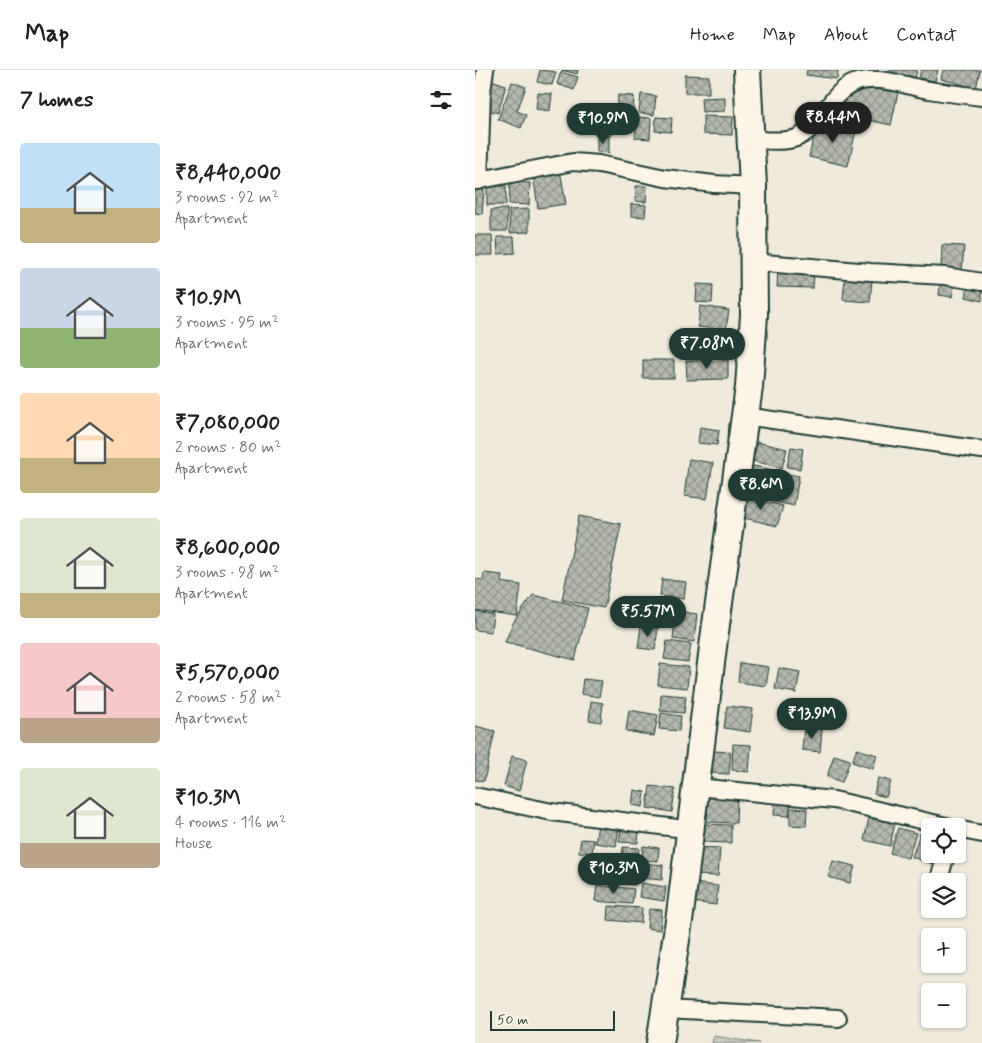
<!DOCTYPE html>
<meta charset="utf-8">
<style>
body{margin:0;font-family:Mynerve,sans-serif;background:#f2f2f2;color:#202124;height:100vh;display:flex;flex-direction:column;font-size:19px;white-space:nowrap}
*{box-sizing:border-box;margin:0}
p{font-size:16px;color:#757577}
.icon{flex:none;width:28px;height:28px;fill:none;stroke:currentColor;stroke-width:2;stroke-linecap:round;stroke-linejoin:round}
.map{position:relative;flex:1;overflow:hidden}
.sheet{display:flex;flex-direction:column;background:#fff;width:475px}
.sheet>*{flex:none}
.tools{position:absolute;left:446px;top:748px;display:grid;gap:10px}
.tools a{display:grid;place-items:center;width:45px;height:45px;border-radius:5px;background:#fff;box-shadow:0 1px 4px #0004;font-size:25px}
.scale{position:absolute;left:15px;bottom:12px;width:125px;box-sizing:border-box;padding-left:5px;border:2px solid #1f3d34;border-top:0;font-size:14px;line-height:18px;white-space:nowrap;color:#1f3d34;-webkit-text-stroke:4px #fcf5e5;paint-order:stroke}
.price{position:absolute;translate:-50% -42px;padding:0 11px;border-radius:18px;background:#1f3d34;color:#fff;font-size:16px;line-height:32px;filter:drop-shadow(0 1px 2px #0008)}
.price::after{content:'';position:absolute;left:50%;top:30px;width:15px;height:11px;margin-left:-8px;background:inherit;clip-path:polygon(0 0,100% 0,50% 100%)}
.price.active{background:#222;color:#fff}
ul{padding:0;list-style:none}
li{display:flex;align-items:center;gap:15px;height:125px;padding:0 20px}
li span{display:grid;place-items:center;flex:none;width:140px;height:100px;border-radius:5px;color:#555}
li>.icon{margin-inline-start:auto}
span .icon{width:60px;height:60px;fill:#fffc;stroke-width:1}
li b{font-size:21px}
h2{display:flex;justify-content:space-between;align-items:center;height:60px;padding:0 20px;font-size:21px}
header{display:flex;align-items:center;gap:30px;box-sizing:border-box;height:70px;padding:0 25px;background:#fff;border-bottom:1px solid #e0e0e0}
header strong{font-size:24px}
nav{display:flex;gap:28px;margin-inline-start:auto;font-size:18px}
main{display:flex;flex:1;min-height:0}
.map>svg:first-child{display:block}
.green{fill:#cccdbf;stroke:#76857a}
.building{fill:url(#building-cross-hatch);stroke:#1f3d34}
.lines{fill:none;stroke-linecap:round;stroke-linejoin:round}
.minor-casing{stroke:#1f3d34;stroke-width:20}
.primary-casing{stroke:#1f3d34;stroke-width:30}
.minor{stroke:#fcf5e5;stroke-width:16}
.primary{stroke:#fcf5e5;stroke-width:26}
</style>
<header>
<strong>Map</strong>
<nav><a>Home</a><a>Map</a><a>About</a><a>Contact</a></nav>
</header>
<main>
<section class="sheet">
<h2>7 homes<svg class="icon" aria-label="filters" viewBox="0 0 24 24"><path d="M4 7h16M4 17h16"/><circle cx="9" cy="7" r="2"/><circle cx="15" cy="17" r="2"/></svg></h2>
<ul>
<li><span style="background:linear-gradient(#bfe0f5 65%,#c2b280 0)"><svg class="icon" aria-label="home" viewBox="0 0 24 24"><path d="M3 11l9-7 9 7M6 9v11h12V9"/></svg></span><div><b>₹8,440,000</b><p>3 rooms · 92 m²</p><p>Apartment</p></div></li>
<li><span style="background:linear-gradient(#c9d6e8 60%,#8fb573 0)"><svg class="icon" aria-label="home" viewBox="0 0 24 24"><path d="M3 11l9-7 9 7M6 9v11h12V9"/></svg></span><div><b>₹10.9M</b><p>3 rooms · 95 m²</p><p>Apartment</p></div></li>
<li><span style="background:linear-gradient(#ffd9b3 65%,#c2b280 0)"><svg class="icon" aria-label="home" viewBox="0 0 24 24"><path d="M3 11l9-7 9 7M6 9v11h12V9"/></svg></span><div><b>₹7,080,000</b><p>2 rooms · 80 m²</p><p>Apartment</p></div></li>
<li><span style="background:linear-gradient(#dfe7d0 75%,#c2b280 0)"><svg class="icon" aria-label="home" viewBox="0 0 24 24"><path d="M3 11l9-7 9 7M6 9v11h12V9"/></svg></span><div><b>₹8,600,000</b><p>3 rooms · 98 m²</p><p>Apartment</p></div></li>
<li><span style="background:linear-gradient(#f6c9c9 75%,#b9a48a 0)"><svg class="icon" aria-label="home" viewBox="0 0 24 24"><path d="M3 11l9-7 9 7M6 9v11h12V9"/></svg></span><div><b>₹5,570,000</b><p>2 rooms · 58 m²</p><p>Apartment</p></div></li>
<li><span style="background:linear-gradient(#dfe7d0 75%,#b9a48a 0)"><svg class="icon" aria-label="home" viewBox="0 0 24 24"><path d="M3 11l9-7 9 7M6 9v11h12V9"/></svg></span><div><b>₹10.3M</b><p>4 rooms · 116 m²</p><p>House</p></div></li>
</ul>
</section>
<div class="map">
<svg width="507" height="973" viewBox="0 0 507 973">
<defs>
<pattern id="building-cross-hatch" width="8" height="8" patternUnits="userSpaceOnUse" patternTransform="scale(1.25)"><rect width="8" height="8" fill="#b5b9ad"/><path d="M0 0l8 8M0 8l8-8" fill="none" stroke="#93988e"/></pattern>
</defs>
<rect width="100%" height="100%" fill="#efeada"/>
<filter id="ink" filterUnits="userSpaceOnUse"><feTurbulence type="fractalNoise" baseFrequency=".02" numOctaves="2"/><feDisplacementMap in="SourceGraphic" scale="10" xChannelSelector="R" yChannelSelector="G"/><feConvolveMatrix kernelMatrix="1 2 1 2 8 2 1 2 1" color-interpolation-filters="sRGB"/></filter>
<g filter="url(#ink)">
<path class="green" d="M 239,966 L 284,973 L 237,973 Z"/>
<g class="building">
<path d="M 65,0 L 81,2 L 77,15 L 62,12 Z"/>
<path d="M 87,0 L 103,0 L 102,4 Z"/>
<path d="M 332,0 L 363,0 L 362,9 L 331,5 Z"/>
<path d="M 415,0 L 442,0 L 440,9 L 414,4 Z"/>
<path d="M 446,0 L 463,0 L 460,11 L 444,8 Z"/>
<path d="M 468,0 L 505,0 L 501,18 L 466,9 Z"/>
<path d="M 86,2 L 103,7 L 99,20 L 82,14 Z"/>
<path d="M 210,5 L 234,6 L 234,23 L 210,23 Z"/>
<path d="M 16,10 L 31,15 L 23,43 L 7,38 Z"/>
<path d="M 37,12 L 51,17 L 42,41 L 51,45 L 46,58 L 23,49 Z"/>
<path d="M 391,18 L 423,22 L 416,55 L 360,43 L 366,34 L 374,27 Z"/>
<path d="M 63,23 L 77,24 L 75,41 L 61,39 Z"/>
<path d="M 166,24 L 181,26 L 179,45 L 164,43 Z"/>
<path d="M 143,25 L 159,26 L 158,50 L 142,50 Z"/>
<path d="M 250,27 L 250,41 L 227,42 L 226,28 Z"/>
<path d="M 122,42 L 137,43 L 136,66 L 121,65 Z"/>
<path d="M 228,46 L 258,47 L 257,65 L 228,64 Z"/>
<path d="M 162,47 L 176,48 L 175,69 L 160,68 Z"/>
<path d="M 181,47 L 197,48 L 196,62 L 180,61 Z"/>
<path d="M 342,51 L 381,60 L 373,96 L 334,87 Z"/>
<path d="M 122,67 L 134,67 L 134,83 L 122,82 Z"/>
<path d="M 85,100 L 91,134 L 63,138 L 58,104 Z"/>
<path d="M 35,112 L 55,113 L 54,135 L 34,134 Z"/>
<rect x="12" y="116" width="19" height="19"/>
<path d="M 161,116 L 172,116 L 171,132 L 160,131 Z"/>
<path d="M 0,119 L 9,120 L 7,144 L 0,143 Z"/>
<path d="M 156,134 L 171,135 L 170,147 L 156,146 Z"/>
<path d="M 32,139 L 32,161 L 16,161 L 16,140 Z"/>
<path d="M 54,139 L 54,162 L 35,163 L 34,140 Z"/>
<path d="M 0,165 L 17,165 L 18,185 L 0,185 Z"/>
<path d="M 22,167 L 39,167 L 40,183 L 23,184 Z"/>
<path d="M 467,175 L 489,176 L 487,200 L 466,199 Z"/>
<path d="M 303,200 L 339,202 L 338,218 L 302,217 Z"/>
<path d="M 370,207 L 397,209 L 395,232 L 368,230 Z"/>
<path d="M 466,209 L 480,211 L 477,227 L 464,225 Z"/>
<path d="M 494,212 L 507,215 L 507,231 L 491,227 Z"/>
<path d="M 222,214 L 238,215 L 237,233 L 221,232 Z"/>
<path d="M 225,236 L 254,240 L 251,260 L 223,257 Z"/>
<path d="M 221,263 L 250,265 L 249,287 L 219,285 Z"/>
<rect x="168" y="290" width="31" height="18"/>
<path d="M 253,290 L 253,309 L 212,310 L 211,291 Z"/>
<path d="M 253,353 L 262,354 L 261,371 L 252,370 Z"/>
<path d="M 225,357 L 244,360 L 242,375 L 223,373 Z"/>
<path d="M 282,372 L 312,379 L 307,398 L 278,391 Z"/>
<path d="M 316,377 L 328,379 L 325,399 L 312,397 Z"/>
<path d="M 214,389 L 238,393 L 232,429 L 209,426 Z"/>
<path d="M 278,396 L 299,400 L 297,412 L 275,407 Z"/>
<path d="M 301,402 L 324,406 L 319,436 L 296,431 Z"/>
<path d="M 272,408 L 297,413 L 294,428 L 268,423 Z"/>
<path d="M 270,426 L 308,436 L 302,456 L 265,447 Z"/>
<path d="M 104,446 L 146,454 L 129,538 L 87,530 Z"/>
<path d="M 9,503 L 27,505 L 26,512 L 46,515 L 42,546 L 0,540 L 0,509 L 8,510 Z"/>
<path d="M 187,509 L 211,512 L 209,529 L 185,526 Z"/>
<path d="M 58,525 L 113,538 L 100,590 L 30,572 L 38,553 Z"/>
<path d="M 0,541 L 18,544 L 16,562 L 0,560 Z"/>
<path d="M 201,541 L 222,544 L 219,572 L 198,569 Z"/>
<path d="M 166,556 L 183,558 L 180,580 L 163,578 Z"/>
<path d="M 192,571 L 216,574 L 213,592 L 189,589 Z"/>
<path d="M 265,593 L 294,597 L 291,616 L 263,612 Z"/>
<path d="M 185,594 L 214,597 L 212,618 L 183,615 Z"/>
<path d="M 304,598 L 325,602 L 321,623 L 300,619 Z"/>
<path d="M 108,609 L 127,611 L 124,627 L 106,624 Z"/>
<path d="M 186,624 L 211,626 L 209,643 L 185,641 Z"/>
<path d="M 116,631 L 128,633 L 126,652 L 114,650 Z"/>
<path d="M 252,636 L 278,639 L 275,662 L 249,658 Z"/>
<path d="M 154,640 L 183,645 L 179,666 L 151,661 Z"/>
<path d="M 186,643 L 206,646 L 204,661 L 184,659 Z"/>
<path d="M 0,656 L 20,661 L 9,711 L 0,710 Z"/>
<path d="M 329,657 L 347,659 L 345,682 L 327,680 Z"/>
<path d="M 258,674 L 276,675 L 274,702 L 257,700 Z"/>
<path d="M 382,679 L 402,685 L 398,699 L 377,692 Z"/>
<path d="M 237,681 L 256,682 L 254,704 L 236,703 Z"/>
<path d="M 359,685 L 375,690 L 367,712 L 352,707 Z"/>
<path d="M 37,686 L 52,690 L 44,721 L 29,716 Z"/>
<path d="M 403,708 L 416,711 L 411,727 L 399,724 Z"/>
<path d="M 175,716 L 200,719 L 197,742 L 172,738 Z"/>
<path d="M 159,720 L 170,722 L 168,737 L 157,735 Z"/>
<path d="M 233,726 L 262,727 L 261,753 L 232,752 Z"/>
<path d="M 300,726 L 316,727 L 314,746 L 299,745 Z"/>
<path d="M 315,738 L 332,739 L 331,756 L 315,755 Z"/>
<path d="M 394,748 L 420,753 L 415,776 L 389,770 Z"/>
<path d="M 123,754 L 144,757 L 141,776 L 120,773 Z"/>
<path d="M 224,754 L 256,755 L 256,773 L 223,772 Z"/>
<path d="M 146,757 L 164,759 L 163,773 L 144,772 Z"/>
<path d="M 423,758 L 441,763 L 433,788 L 415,783 Z"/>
<path d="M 445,763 L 455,766 L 455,784 L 460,784 L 457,794 L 437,787 Z"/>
<path d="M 106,769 L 119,770 L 117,783 L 104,782 Z"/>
<path d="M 168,776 L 184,778 L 183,791 L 167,790 Z"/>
<path d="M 148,777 L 164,778 L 163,793 L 147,792 Z"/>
<path d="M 217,777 L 245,778 L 243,806 L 215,805 Z"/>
<path d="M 358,791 L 380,796 L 375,813 L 353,807 Z"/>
<path d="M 111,793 L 135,793 L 134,811 L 110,810 Z"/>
<path d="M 167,793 L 188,795 L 187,810 L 166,808 Z"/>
<path d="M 138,795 L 161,796 L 160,815 L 137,813 Z"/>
<path d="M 166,813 L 191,817 L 189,831 L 164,827 Z"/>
<path d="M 218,813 L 243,816 L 241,835 L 216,832 Z"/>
<path d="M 122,815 L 159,819 L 157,834 L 120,831 Z"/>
<path d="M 134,836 L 167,838 L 166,853 L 133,850 Z"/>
<path d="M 174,839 L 187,840 L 185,860 L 172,858 Z"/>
</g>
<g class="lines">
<g class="minor-casing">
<g id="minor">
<path d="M 275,69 C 289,70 307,73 321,68 C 344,60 354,23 379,13 C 403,4 430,16 454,20 C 471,23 489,25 507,27"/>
<path d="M 0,111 L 98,92 L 124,94 L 190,108 L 239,114 L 278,116"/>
<path d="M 4,111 L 7,22 L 10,0"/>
<path d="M 278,192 L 396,202 L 470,206 L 507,212"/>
<path d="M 270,346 L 507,380"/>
<path d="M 221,717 L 359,730 L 471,756"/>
<path d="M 0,726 L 77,742 L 217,760"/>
<path d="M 482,759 L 507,764"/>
<path d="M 465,806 L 471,784"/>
<path d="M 190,939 L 363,948"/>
</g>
</g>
<g class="primary-casing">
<path id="primary" d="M 185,973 L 205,844 L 239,569 L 274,317 L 279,245 L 278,116 L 272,0"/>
</g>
<use href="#minor" class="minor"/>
<use href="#primary" class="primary"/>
</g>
</g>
</svg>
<div class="tools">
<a><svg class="icon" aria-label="locate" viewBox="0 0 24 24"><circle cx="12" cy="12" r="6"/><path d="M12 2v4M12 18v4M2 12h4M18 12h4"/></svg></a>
<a><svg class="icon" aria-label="layers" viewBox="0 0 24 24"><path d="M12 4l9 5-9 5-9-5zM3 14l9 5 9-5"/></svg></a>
<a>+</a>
<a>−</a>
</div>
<div class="scale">50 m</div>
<b class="price active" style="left:358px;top:74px">₹8.44M</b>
<b class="price" style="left:128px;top:75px">₹10.9M</b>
<b class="price" style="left:232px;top:300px">₹7.08M</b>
<b class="price" style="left:286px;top:441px">₹8.6M</b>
<b class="price" style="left:173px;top:568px">₹5.57M</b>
<b class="price" style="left:337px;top:670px">₹13.9M</b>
<b class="price" style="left:139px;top:825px">₹10.3M</b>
</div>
</main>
